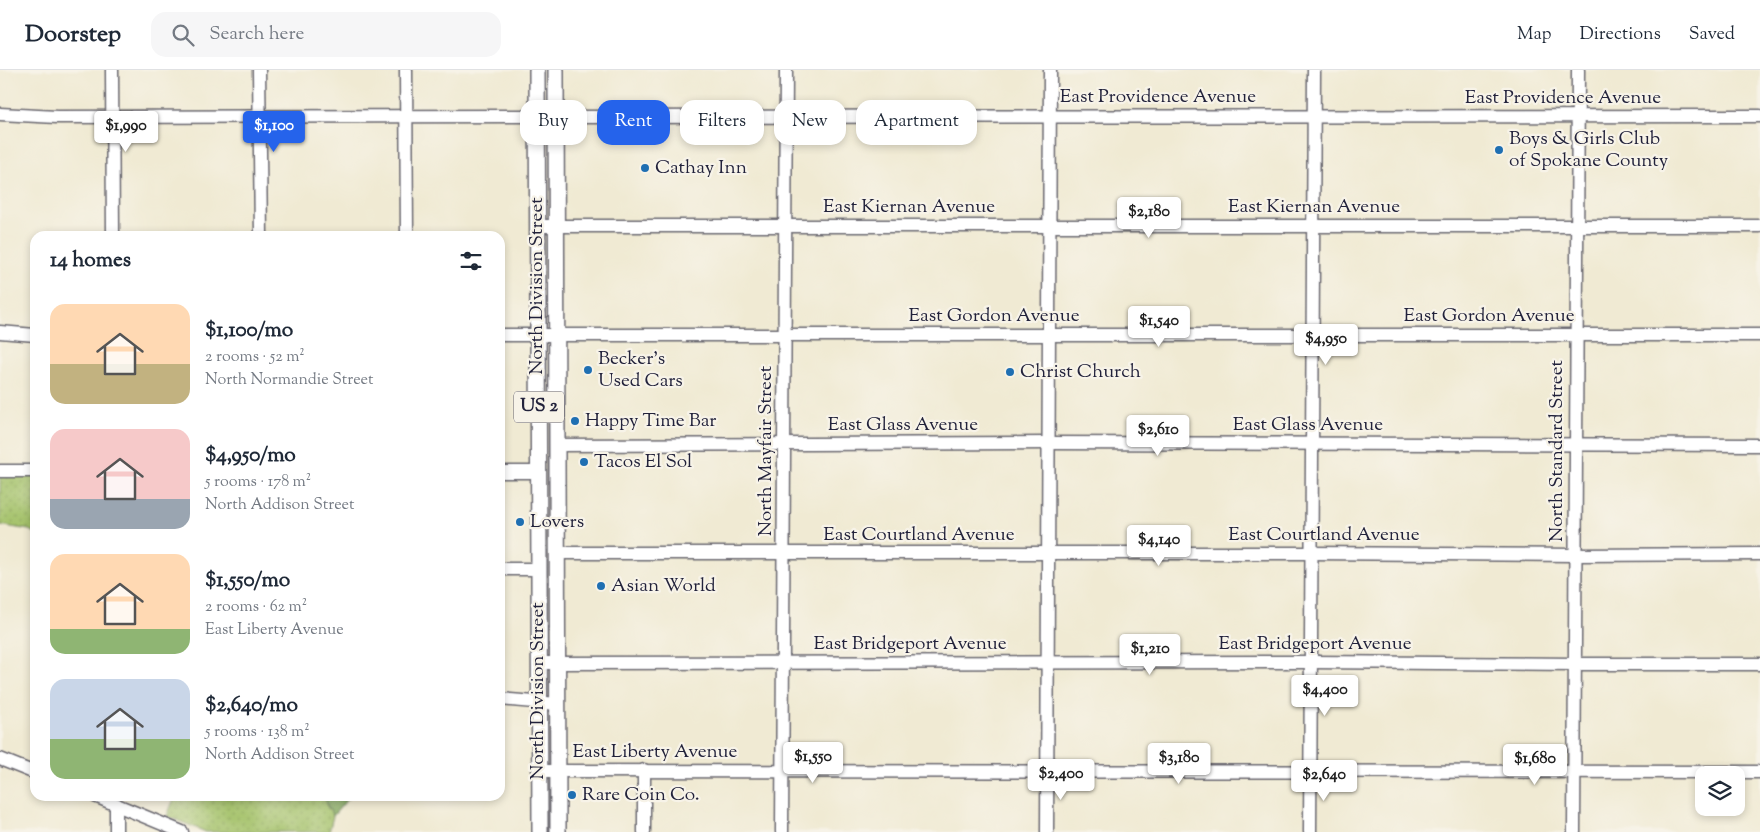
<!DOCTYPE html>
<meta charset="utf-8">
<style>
body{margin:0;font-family:"Sorts Mill Goudy",serif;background:#f6f6f7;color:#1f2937;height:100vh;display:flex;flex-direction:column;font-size:19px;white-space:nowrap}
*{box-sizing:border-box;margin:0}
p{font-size:16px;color:#747a83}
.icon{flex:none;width:28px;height:28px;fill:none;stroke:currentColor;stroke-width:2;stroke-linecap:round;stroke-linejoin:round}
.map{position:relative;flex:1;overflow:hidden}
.details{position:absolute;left:30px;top:161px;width:475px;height:570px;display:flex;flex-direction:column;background:#fff;border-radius:15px;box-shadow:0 2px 8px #0003}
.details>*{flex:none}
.guide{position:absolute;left:520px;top:30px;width:475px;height:45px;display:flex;gap:10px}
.fabs{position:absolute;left:1695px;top:696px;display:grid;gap:10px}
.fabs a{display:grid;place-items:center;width:50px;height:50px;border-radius:10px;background:#fff;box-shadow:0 2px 8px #0003;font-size:25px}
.price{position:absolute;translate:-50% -42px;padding:0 11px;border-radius:5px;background:#fff;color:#222;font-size:16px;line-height:32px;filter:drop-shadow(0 1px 2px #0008)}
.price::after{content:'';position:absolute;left:50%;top:30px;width:15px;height:11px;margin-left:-8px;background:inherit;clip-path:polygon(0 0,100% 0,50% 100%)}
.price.selected{background:#2563eb;color:#fff}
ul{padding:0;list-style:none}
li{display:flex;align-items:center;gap:15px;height:125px;padding:0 20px}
li span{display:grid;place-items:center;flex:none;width:140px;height:100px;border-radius:15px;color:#555}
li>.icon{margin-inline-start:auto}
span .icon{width:60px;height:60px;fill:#fffc;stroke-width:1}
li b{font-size:21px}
h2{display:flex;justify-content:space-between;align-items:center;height:60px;padding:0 20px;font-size:21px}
.pill{padding:0 18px;border-radius:15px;background:#fff;box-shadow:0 2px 8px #0003;font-size:18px;line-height:45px}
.pill.selected{background:#2563eb;color:#fff}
header{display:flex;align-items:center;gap:30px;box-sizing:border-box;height:70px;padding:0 25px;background:#fff;border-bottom:1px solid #e0e1e3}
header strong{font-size:24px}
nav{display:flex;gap:28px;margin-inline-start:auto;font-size:18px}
.search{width:350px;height:45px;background:#f6f6f7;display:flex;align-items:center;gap:12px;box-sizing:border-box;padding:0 18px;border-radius:15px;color:#747a83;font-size:19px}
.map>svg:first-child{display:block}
.grass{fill:url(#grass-dots);stroke:#637252}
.forest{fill:url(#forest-crowns);stroke:#52654c}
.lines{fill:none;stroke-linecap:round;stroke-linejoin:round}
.minor-casing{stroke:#6a6870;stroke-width:15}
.major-casing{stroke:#6a6870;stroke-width:18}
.minor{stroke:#fff;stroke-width:12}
.major{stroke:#fff;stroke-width:15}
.poi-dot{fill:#1f6fb2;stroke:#f7f3e8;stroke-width:2}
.labels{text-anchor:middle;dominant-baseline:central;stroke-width:4.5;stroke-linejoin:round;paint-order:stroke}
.shield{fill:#f7f3e8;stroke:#62616f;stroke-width:1}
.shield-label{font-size:18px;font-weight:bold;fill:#22223b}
.street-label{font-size:19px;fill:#22223b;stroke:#f7f3e8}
.poi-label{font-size:19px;fill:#22223b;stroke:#f7f3e8;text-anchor:start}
</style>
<header>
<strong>Doorstep</strong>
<div class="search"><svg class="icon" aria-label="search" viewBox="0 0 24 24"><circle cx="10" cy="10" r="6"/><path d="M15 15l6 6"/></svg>Search here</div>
<nav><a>Map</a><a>Directions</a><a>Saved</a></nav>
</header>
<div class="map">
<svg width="1760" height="762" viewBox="0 0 1760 762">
<defs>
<pattern id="grass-dots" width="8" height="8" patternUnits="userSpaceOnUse" patternTransform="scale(1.25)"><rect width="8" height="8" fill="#a4c26a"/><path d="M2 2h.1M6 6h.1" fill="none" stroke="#8da65d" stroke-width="1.8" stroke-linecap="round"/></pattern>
<pattern id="forest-crowns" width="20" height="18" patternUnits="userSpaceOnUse" patternTransform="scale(1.25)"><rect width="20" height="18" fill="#83a85e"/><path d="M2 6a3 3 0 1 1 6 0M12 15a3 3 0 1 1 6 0" fill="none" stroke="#6b884f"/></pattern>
</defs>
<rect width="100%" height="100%" fill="#f7f3e8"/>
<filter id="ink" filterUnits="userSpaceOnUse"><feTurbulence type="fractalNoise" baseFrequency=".02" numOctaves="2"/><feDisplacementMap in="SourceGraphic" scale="10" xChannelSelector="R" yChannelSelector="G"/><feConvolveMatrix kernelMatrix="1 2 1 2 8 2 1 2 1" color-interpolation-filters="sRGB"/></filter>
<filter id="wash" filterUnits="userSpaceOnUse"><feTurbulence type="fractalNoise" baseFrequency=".0096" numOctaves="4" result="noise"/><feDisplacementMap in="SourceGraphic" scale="20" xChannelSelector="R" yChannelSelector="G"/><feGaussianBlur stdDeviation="1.12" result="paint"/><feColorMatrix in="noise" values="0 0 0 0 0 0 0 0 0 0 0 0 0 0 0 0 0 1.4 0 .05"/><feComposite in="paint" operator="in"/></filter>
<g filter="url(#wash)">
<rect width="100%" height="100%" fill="#f0ead3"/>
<g class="grass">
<path d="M 0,405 L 35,405 L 35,463 L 29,460 L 0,455 Z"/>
<path d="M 175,726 L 324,726 L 328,737 L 333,746 L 329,762 L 206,762 L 167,746 Z"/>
</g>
<path class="forest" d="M 324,726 L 350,726 L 333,746 L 328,737 Z"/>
</g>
<g filter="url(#ink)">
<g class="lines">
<g class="minor-casing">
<g id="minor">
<path d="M 112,0 L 113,166"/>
<path d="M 259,0 L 261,166"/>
<path d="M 406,0 L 407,166"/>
<path d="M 0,44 L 57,47 L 537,46"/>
<path d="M 556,47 L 1760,46"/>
<path d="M 538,156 L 1760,156"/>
<path d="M 0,262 L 35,265"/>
<path d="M 500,265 L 1760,265"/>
<path d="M 557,375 L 1048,373 L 1760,375"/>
<path d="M 0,401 L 35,401"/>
<path d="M 500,402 L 539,402"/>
<path d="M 557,483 L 1311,483 L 1575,485 L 1760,484"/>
<path d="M 500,499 L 539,499"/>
<path d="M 540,593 L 1312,592 L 1575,594 L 1760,594"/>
<path d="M 500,629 L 558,634"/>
<path d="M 0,689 L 35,703"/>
<path d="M 540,701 L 1760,702"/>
<path d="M 95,726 L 182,762"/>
<path d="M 116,734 L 116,762"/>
<path d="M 644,762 L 644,700"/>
<path d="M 782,762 L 786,0"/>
<path d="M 1047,762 L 1050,0"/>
<path d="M 1310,762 L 1314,0"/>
<path d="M 1574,762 L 1578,0"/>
</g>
</g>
<g class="major-casing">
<g id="major">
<path d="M 537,0 L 540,762"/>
<path d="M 556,0 L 558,762"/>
</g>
</g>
<use href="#minor" class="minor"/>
<use href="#major" class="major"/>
</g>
</g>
<g class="poi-dot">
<circle cx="1499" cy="80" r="5"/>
<circle cx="645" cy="98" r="5"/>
<circle cx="588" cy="300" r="5"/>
<circle cx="1010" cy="302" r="5"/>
<circle cx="575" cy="351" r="5"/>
<circle cx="584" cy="392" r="5"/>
<circle cx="520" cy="452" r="5"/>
<circle cx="601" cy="516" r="5"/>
<circle cx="572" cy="725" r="5"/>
</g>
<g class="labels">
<rect class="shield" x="514" y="321.5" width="50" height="31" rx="4"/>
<g class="shield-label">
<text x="539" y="337">US 2</text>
</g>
<g class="street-label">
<text x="1158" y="27">East Providence Avenue</text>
<text x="1563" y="28">East Providence Avenue</text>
<text x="909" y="137">East Kiernan Avenue</text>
<text x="1314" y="137">East Kiernan Avenue</text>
<text transform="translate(537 216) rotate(-90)">North Division Street</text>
<text x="994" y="246">East Gordon Avenue</text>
<text x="1489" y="246">East Gordon Avenue</text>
<text x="903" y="355">East Glass Avenue</text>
<text x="1308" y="355">East Glass Avenue</text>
<text transform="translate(766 381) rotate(-90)">North Mayfair Street</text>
<text transform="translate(1557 381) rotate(-90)">North Standard Street</text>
<text x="919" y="465">East Courtland Avenue</text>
<text x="1324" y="465">East Courtland Avenue</text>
<text x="910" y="574">East Bridgeport Avenue</text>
<text x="1315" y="574">East Bridgeport Avenue</text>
<text transform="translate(538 621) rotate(-90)">North Division Street</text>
<text x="655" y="682">East Liberty Avenue</text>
</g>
<g class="poi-label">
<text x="1509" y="69">Boys &amp; Girls Club<tspan x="1509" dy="22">of Spokane County</tspan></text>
<text x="655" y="98">Cathay Inn</text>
<text x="598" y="289">Becker's<tspan x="598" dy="22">Used Cars</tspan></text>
<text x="1020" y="302">Christ Church</text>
<text x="585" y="351">Happy Time Bar</text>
<text x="594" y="392">Tacos El Sol</text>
<text x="530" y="452">Lovers</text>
<text x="611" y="516">Asian World</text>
<text x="582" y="725">Rare Coin Co.</text>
</g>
</g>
</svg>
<div class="fabs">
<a><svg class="icon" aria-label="layers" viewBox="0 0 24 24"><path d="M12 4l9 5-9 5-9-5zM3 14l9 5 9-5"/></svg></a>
</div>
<b class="price" style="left:126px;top:83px">$1,990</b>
<b class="price selected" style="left:274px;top:83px">$1,100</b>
<b class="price" style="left:1149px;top:169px">$2,180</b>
<b class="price" style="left:1159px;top:278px">$1,540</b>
<b class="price" style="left:1326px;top:296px">$4,950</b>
<b class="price" style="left:1158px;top:387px">$2,610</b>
<b class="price" style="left:1159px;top:497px">$4,140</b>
<b class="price" style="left:1150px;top:606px">$1,210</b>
<b class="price" style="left:1325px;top:647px">$4,400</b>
<b class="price" style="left:813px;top:714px">$1,550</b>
<b class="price" style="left:1179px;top:715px">$3,180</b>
<b class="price" style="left:1535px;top:716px">$1,680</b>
<b class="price" style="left:1061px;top:731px">$2,400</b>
<b class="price" style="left:1324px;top:732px">$2,640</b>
<div class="guide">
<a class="pill">Buy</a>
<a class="pill selected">Rent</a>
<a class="pill">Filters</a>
<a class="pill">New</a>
<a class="pill">Apartment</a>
</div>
<section class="details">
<h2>14 homes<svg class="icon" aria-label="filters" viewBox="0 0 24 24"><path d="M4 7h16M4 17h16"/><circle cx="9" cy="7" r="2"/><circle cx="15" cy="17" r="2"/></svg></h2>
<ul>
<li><span style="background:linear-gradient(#ffd9b3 60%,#c2b280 0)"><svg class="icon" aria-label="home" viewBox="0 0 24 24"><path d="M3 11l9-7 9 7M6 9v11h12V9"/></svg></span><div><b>$1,100/mo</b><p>2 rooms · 52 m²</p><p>North Normandie Street</p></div></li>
<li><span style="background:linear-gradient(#f6c9c9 70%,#9aa5b1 0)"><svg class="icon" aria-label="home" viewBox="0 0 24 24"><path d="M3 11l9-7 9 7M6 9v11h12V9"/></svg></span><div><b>$4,950/mo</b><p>5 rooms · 178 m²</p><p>North Addison Street</p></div></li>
<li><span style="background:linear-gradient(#ffd9b3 75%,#8fb573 0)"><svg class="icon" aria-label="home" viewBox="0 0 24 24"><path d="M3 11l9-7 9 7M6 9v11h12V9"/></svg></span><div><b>$1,550/mo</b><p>2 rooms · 62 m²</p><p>East Liberty Avenue</p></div></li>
<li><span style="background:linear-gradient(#c9d6e8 60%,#8fb573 0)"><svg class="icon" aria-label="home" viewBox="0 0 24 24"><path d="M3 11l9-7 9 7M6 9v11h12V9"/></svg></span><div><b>$2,640/mo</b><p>5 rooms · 138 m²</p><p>North Addison Street</p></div></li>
</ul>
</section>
</div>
